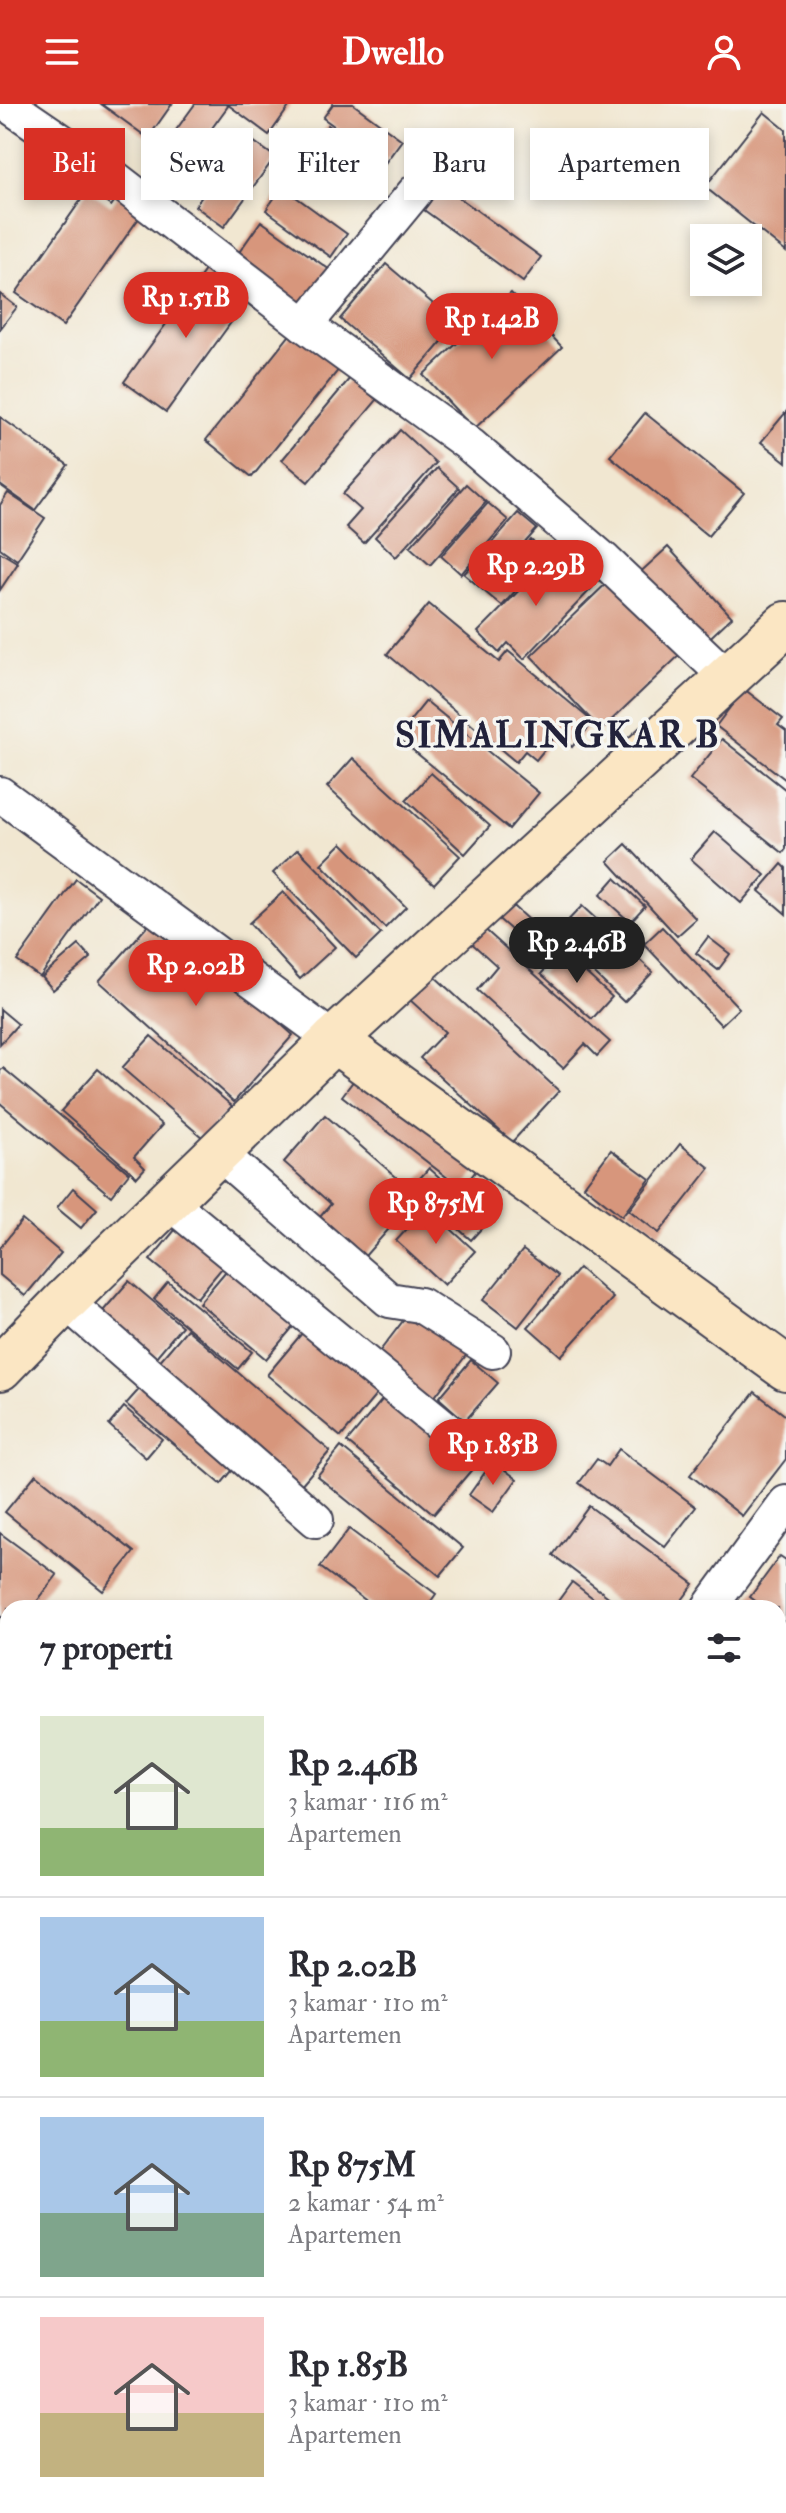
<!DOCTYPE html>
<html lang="id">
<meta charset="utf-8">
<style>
body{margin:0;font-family:"IM FELL Double Pica",serif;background:#f2f2f3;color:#2b2b33;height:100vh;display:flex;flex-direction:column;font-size:30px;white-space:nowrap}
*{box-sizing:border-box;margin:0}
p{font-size:26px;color:#7c7c81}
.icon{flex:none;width:44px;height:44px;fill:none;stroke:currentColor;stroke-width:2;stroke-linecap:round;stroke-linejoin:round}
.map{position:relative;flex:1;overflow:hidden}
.drawer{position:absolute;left:0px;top:1496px;width:786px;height:914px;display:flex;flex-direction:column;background:#fff;border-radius:24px 24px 0 0;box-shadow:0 4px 12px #0003}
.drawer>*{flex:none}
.banner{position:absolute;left:24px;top:24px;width:738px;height:72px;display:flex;gap:16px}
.controls{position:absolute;left:690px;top:120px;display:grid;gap:16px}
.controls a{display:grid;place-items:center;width:72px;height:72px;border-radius:0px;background:#fff;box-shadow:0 4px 12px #0003;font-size:40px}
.price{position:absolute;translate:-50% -68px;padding:0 18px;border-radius:28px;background:#d93025;color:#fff;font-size:26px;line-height:52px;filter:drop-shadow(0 2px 4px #0008)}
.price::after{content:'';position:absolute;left:50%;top:48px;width:24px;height:18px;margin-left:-12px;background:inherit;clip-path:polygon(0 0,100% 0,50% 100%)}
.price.current{background:#222;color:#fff}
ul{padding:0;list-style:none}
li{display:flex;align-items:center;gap:24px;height:200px;padding:0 40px}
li+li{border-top:2px solid #e1e1e2}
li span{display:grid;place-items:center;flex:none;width:224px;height:160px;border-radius:0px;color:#555}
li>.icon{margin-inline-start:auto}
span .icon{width:96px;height:96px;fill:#fffc;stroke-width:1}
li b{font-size:34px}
h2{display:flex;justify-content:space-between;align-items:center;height:96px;padding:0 40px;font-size:34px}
.pill{padding:0 28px;border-radius:0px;background:#fff;box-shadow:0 4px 12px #0003;font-size:28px;line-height:72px}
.pill.current{background:#d93025;color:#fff}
header{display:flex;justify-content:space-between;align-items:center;height:104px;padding:0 40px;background:#d93025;color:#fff;font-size:36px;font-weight:700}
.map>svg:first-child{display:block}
.building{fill:#d7967c}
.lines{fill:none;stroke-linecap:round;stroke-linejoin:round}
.lane-casing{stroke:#414052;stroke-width:22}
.street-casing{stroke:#414052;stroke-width:38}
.secondary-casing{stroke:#414052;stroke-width:48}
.path{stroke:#414052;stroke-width:5;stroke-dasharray:2 6;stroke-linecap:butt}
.lane{stroke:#fff;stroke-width:18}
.street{stroke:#fff;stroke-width:34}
.secondary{stroke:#fbe6c3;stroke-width:44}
.labels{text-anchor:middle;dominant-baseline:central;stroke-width:7;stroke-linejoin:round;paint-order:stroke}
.district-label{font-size:36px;font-weight:bold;letter-spacing:2px;fill:#22223b;stroke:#f6f6f2}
</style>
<header><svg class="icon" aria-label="menu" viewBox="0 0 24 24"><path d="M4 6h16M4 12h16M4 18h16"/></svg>Dwello<svg class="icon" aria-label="person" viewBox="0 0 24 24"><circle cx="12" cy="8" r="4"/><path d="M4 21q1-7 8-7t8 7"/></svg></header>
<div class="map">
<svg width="786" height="2409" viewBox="0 0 786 2409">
<rect width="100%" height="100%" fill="#f6f6f2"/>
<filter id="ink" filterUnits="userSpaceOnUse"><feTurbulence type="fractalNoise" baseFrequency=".0125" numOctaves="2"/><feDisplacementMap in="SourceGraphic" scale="16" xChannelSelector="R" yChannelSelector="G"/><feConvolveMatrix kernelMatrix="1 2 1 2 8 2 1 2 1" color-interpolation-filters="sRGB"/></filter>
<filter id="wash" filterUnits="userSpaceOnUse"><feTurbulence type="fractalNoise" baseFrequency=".006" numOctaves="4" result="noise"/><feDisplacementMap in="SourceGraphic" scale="32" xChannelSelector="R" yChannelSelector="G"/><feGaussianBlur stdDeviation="1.8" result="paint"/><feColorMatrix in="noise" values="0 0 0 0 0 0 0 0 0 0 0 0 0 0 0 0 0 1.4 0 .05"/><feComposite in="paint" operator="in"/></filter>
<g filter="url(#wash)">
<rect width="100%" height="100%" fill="#f1e7d1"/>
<g id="blocks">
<g class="building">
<path d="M 101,0 L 172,0 L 148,34 Z"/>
<path d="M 195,0 L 225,0 L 228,2 L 193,50 L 171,33 Z"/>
<path d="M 227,0 L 291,0 L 269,31 Z"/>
<path d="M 333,0 L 353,0 L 402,36 L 385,59 L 323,14 Z"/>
<path d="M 764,8 L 786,26 L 786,148 L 705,83 Z"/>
<path d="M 328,21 L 373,54 L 360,71 L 315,38 Z"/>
<path d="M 246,32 L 275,53 L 224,123 L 195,102 Z"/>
<path d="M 442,81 L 541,153 L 523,178 L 424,106 Z"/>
<path d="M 282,83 L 347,130 L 331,153 L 266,106 Z"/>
<path d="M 88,86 L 111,102 L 122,87 L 146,104 L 63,222 L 16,189 Z"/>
<path d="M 261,117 L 330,166 L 302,205 L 233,157 Z"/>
<path d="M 386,160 L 457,220 L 410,275 L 340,215 Z"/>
<path d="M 206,165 L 248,195 L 166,308 L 124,278 Z"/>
<path d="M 511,189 L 562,243 L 474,325 L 423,271 Z"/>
<path d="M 0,190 L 17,203 L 0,225 Z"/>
<path d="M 293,227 L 340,264 L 252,373 L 206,336 Z"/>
<path d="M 350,274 L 377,296 L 308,378 L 282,356 Z"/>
<path d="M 786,308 L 786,358 L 761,338 Z"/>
<path d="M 645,309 L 744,389 L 708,432 L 610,352 Z"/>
<path d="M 0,313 L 68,361 L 35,406 L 0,381 Z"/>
<path d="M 400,326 L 436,359 L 364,439 L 346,423 L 361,406 L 343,390 Z"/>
<path d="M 437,364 L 459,384 L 396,453 L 375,433 Z"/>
<path d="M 466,380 L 486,398 L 430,461 L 410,443 Z"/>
<path d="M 8,389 L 45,414 L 17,456 L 0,444 L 0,401 Z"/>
<path d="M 488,399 L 508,416 L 461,470 L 441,452 Z"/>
<path d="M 518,409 L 537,425 L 483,486 L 464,470 Z"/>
<path d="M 531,436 L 547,451 L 502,502 L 485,488 Z"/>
<path d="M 668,443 L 732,513 L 700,543 L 635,473 Z"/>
<path d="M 0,448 L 18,459 L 0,486 Z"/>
<path d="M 556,449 L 592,484 L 524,555 L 508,539 L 499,549 L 478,528 Z"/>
<path d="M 614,472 L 685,546 L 601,626 L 531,552 Z"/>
<path d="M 429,500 L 499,558 L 508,547 L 593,618 L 572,643 L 557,630 L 536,656 L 525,647 L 516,658 L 387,550 Z"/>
<path d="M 744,585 L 783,615 L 778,621 L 786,627 L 786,676 L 716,622 Z"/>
<path d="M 426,597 L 539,689 L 509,725 L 397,633 Z"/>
<path d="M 722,635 L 786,686 L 786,745 L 783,749 L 690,675 Z"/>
<path d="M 353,654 L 460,752 L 434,780 L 327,683 Z"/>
<path d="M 431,669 L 490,722 L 465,750 L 406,696 Z"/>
<path d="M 715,728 L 765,771 L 741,799 L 691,755 Z"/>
<path d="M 342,739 L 406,803 L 385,824 L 321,760 Z"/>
<path d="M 626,740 L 696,815 L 677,832 L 608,757 Z"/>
<path d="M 298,745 L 381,830 L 356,854 L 273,769 Z"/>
<path d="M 782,760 L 786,764 L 786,810 L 759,787 Z"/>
<path d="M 615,774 L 645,802 L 630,818 L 600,791 Z"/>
<path d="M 76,775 L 99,792 L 40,873 L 17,857 Z"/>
<path d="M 283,788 L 335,843 L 300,875 L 249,819 Z"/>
<path d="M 506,796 L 554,839 L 542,853 L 493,810 Z"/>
<path d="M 582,802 L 653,868 L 624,898 L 554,831 Z"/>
<path d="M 158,810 L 293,931 L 234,998 L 99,877 Z"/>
<path d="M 480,821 L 610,938 L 597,952 L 585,940 L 563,964 L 477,886 L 497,862 L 467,835 Z"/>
<path d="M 662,823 L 739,904 L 721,921 L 644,840 Z"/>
<path d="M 708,833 L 730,850 L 718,866 L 696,849 Z"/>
<path d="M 79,841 L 91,854 L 53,886 L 42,873 Z"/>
<path d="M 562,847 L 612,893 L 592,915 L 541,870 Z"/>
<path d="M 432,870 L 559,987 L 512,1038 L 420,954 L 445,928 L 409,895 Z"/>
<path d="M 0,905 L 18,920 L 0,940 Z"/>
<path d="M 151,932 L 232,1002 L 203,1034 L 122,964 Z"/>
<path d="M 3,964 L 129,1069 L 111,1092 L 0,999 L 0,967 Z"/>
<path d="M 98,965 L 162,1021 L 134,1053 L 145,1064 L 137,1073 L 61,1007 Z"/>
<path d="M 361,967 L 481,1060 L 462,1085 L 342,992 Z"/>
<path d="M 325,1011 L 418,1092 L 365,1152 L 320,1113 L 331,1100 L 284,1058 Z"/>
<path d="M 680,1040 L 710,1064 L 659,1129 L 629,1106 Z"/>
<path d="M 611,1046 L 650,1075 L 622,1112 L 584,1082 Z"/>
<path d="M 429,1064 L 488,1117 L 471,1136 L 412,1083 Z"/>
<path d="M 73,1084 L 97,1105 L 81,1124 L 57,1104 Z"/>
<path d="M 427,1103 L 475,1147 L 444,1181 L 396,1137 Z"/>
<path d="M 22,1116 L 61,1149 L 25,1192 L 0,1171 L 0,1144 Z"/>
<path d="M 180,1120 L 227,1158 L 197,1194 L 150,1156 Z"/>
<path d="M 523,1146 L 558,1172 L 518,1223 L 483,1196 Z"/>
<path d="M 231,1161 L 298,1217 L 266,1255 L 199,1199 Z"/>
<path d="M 579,1164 L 613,1194 L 561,1252 L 528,1223 Z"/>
<path d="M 129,1177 L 182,1222 L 150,1260 L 97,1214 Z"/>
<path d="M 168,1178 L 252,1248 L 238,1265 L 154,1195 Z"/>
<path d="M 413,1204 L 470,1246 L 430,1299 L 373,1256 Z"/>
<path d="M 308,1222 L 382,1284 L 341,1333 L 267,1271 Z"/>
<path d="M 187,1225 L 330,1347 L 295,1388 L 152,1266 Z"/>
<path d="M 471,1256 L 498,1279 L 465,1317 L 439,1294 Z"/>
<path d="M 143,1281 L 237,1361 L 221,1380 L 126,1300 Z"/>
<path d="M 755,1288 L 786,1312 L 786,1355 L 742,1412 L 690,1371 Z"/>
<path d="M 387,1290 L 474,1363 L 434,1410 L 347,1338 Z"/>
<path d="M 124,1303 L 162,1335 L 146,1354 L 109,1321 Z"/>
<path d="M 341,1343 L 463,1444 L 440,1472 L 317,1372 Z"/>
<path d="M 619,1345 L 696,1403 L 665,1443 L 579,1379 L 597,1355 L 607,1362 Z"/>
<path d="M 493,1357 L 517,1375 L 493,1408 L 469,1391 Z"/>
<path d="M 36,1370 L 134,1448 L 103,1487 L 5,1408 Z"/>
<path d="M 589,1402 L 694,1480 L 676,1504 L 623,1504 L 553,1451 Z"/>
<path d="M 349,1425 L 436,1490 L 426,1504 L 375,1504 L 320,1463 Z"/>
<path d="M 0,1429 L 57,1471 L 32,1504 L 8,1504 L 8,1518 L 0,1512 Z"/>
<path d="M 780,1452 L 786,1456 L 786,1519 L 778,1514 L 778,1504 L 765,1504 L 750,1493 Z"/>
<path d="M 572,1478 L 606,1504 L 553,1504 Z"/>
<path d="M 0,1523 L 8,1530 L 8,1545 L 0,1554 Z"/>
<path d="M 778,1604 L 786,1609 L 786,1622 L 778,1634 Z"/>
<path d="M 0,1740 L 8,1748 L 8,1761 L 0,1769 Z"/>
<path d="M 786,1762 L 786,1805 L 778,1800 L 778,1774 Z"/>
<path d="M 8,1774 L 8,1842 L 0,1852 L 0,1783 Z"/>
<path d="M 778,2150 L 786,2156 L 786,2214 L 778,2208 Z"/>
<path d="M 0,2213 L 8,2219 L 8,2279 L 0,2273 Z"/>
<path d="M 778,2213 L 786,2219 L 786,2234 L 778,2245 Z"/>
<path d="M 778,2249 L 786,2255 L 786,2330 L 778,2325 Z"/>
<path d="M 786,2347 L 786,2409 L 770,2409 L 778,2402 L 778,2358 Z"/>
<path d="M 32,2402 L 68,2402 L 63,2409 L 42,2409 Z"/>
<path d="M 79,2402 L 164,2402 L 173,2409 L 74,2409 Z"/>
<path d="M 261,2402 L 337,2402 L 347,2409 L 270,2409 Z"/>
<path d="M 376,2402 L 460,2402 L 469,2409 L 371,2409 Z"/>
<path d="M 597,2402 L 650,2402 L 656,2407 L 655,2409 L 607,2409 Z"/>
<path d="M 671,2402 L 723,2402 L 734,2409 L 666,2409 Z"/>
</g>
</g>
</g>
<g filter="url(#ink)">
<use href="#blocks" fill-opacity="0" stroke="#414052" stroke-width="2"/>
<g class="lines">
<g class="lane-casing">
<path id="lane" d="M 778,2083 L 786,2072"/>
</g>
<g class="street-casing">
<g id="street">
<path d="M 7,0 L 108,69 L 305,221 L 470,341 L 605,457 L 728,574"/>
<path d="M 305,221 L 415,88"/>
<path d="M 0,690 L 334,936"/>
<path d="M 219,1049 L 389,1196 L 420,1201 L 493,1247"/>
<path d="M 169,1098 L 456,1333"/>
<path d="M 65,1197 L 316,1416"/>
<path d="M 709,1504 L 786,1399"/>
<path d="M 0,1886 L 8,1892"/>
<path d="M 0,2341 L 8,2330"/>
<path d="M 753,2402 L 763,2409"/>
<path d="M 212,2409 L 217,2402"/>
<path d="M 528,2409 L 533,2402"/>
</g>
</g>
<g class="secondary-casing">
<g id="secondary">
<path d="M 334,936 L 786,1264"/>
<path d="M 0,1264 L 65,1197 L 334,936 L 786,520"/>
</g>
</g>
<path class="path" d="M 778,1951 L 786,1940"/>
<use href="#lane" class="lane"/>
<use href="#street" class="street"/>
<use href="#secondary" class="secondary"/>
</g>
</g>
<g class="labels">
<g class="district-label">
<text x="558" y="631">SIMALINGKAR B</text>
</g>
</g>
</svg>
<div class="controls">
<a><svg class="icon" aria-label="layers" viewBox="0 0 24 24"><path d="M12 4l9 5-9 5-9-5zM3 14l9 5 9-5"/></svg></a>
</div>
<b class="price" style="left:186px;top:236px">Rp 1.51B</b>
<b class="price" style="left:492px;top:257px">Rp 1.42B</b>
<b class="price" style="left:536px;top:504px">Rp 2.29B</b>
<b class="price current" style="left:577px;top:881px">Rp 2.46B</b>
<b class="price" style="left:196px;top:904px">Rp 2.02B</b>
<b class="price" style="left:436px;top:1142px">Rp 875M</b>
<b class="price" style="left:493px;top:1383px">Rp 1.85B</b>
<div class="banner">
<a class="pill current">Beli</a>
<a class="pill">Sewa</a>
<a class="pill">Filter</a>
<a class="pill">Baru</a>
<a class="pill">Apartemen</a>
</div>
<section class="drawer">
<h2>7 properti<svg class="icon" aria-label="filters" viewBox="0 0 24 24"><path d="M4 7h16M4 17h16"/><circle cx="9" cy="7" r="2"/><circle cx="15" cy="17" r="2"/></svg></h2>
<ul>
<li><span style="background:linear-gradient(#dfe7d0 70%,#8fb573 0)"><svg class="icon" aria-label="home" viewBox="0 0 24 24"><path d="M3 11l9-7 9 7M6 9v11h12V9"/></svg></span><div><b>Rp 2.46B</b><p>3 kamar · 116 m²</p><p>Apartemen</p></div></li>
<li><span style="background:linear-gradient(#a9c7e8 65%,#8fb573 0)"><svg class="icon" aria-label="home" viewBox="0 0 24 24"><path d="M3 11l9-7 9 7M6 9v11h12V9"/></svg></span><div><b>Rp 2.02B</b><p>3 kamar · 110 m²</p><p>Apartemen</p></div></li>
<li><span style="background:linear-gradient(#a9c7e8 60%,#7fa58c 0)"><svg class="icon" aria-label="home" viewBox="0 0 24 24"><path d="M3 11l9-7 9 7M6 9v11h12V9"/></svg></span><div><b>Rp 875M</b><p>2 kamar · 54 m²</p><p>Apartemen</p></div></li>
<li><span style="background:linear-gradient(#f6c9c9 60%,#c2b280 0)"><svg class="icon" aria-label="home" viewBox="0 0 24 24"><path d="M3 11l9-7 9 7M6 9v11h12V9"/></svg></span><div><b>Rp 1.85B</b><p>3 kamar · 110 m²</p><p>Apartemen</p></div></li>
</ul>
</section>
</div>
